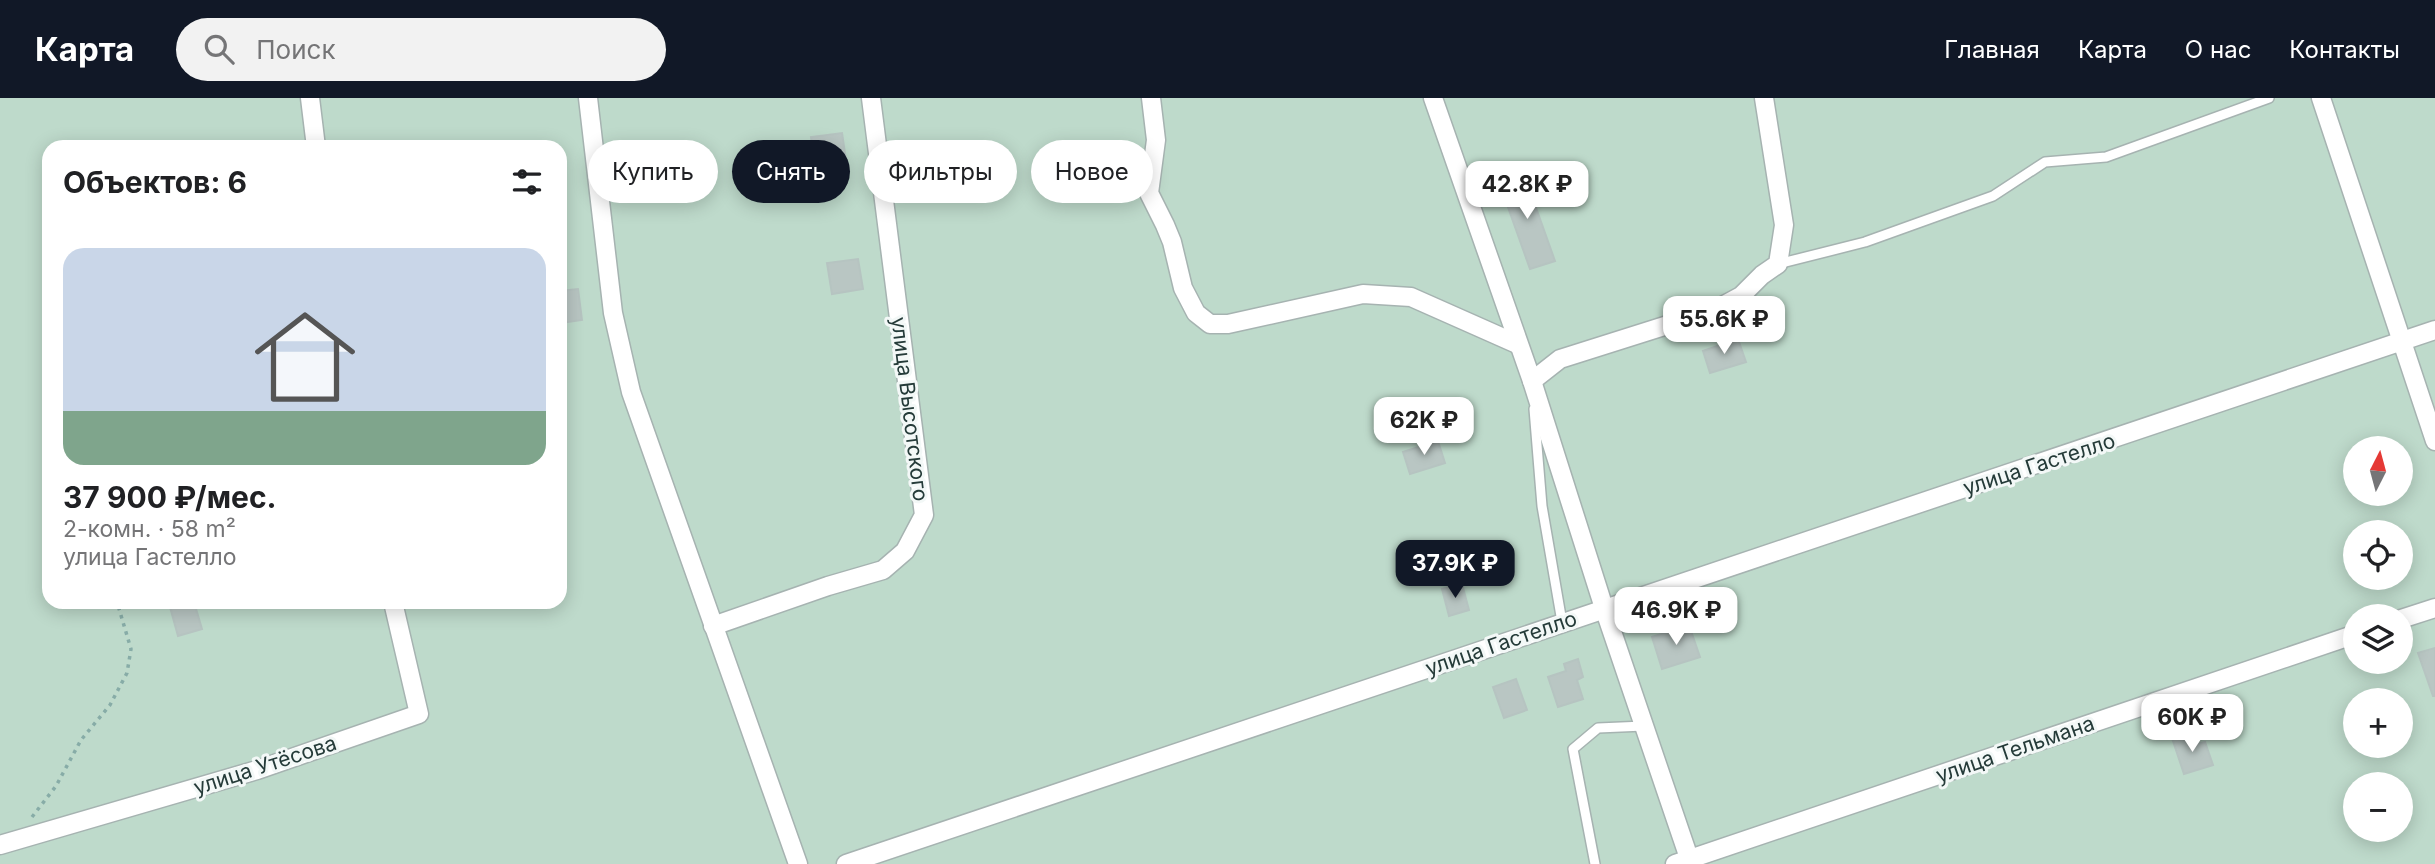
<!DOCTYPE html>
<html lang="ru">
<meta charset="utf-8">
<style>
body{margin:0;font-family:Inter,sans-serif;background:#f2f2f2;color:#202124;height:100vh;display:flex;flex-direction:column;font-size:26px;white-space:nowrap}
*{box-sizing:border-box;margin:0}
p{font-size:23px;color:#757577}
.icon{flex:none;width:38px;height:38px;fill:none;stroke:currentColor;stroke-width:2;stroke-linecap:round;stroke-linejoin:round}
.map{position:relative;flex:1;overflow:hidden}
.drawer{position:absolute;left:42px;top:42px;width:525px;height:469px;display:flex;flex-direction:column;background:#fff;border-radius:21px;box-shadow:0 4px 18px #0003}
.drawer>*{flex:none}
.top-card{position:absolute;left:588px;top:42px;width:665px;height:63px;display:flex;gap:14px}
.needle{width:46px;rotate:6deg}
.fabs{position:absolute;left:2343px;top:338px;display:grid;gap:14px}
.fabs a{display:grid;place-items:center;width:70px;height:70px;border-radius:50%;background:#fff;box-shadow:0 4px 18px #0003;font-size:35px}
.price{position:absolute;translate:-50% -60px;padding:0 16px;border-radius:14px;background:#fff;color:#222;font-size:23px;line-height:46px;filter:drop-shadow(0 2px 4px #0008)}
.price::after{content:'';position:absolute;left:50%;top:42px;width:21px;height:16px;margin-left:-10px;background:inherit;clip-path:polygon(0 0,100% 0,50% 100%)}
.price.active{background:#111827;color:#fff}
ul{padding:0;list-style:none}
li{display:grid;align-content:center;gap:14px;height:371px;padding:0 21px}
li+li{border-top:2px solid #e0e0e0}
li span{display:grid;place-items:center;height:217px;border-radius:21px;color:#555}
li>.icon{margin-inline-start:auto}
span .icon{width:126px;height:126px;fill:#fffc;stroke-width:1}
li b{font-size:30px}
h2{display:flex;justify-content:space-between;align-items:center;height:84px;padding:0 21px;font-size:30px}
.tag{padding:0 24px;border-radius:32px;background:#fff;box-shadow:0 4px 18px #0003;font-size:24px;line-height:63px}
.tag.active{background:#111827;color:#fff}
header{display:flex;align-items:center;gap:42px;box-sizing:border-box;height:98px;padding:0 35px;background:#111827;color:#fff}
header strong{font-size:33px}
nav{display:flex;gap:38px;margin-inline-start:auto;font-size:24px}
.search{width:490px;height:63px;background:#f2f2f2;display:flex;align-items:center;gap:18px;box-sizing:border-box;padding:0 24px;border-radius:38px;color:#757577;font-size:26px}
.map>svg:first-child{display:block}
.green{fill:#bedacb;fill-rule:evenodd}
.building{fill:#b9c6c3;stroke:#b6c4c1;stroke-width:2}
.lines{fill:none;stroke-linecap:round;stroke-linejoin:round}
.lane-casing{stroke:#a6b3b1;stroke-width:12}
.street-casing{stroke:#a6b3b1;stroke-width:21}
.path{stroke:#87aca7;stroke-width:3.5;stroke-dasharray:3.5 5;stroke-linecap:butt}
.lane{stroke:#fff;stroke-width:9}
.street{stroke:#fff;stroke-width:18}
.labels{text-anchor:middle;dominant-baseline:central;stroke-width:6;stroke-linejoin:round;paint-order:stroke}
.street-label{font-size:21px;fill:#253b39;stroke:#f3f8f7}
</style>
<header>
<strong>Карта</strong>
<div class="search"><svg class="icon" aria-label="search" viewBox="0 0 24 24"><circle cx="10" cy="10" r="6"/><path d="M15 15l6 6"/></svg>Поиск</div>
<nav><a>Главная</a><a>Карта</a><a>О нас</a><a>Контакты</a></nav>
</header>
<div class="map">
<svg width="2435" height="766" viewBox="0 0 2435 766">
<rect width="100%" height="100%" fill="#e3ebe9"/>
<path class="green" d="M 0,0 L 2435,0 L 2435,766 L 0,766 ZM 49,49 L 560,49 L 560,504 L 49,504 ZM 2356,350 L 2401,350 L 2401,396 L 2356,396 ZM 2356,434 L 2401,434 L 2401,480 L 2356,480 ZM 2356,518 L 2401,518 L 2401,564 L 2356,564 ZM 2356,602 L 2401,602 L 2401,648 L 2356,648 ZM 2356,686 L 2401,686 L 2401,732 L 2356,732 Z"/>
<g class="building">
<path d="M 842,35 L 847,69 L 815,73 L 811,39 Z"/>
<path d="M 1524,76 L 1555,163 L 1530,171 L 1499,84 Z"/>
<path d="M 858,161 L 863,191 L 832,196 L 827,165 Z"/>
<path d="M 578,191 L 582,222 L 560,225 L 560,193 Z"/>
<path d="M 1738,241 L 1746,264 L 1710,275 L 1703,253 Z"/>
<path d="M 1438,343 L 1445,365 L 1410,376 L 1403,354 Z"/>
<path d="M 1462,486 L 1469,512 L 1449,518 L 1442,491 Z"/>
<path d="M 187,504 L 194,504 L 202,531 L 178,538 L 170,509 Z"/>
<path d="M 1689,527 L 1700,559 L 1662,571 L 1652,539 Z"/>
<path d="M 2435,550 L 2435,598 L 2433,598 L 2418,555 Z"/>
<path d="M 1578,561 L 1583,579 L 1577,582 L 1583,601 L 1558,609 L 1548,579 L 1566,573 L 1564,566 Z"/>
<path d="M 1516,581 L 1527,612 L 1504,620 L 1493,589 Z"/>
<path d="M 2190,635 L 2194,647 L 2205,644 L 2213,667 L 2184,676 L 2172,640 Z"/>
</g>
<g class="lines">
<g class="lane-casing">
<g id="lane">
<path d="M 1778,166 L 1865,144 L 1993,98 L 2045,64 L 2106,59 L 2269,0"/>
<path d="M 1534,311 L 1542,408 L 1562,524"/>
<path d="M 1595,766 L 1573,651 L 1598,630 L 1644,628"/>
</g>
</g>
<g class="street-casing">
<g id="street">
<path d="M 310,0 L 316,49"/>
<path d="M 588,0 L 613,215 L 631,294 L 798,766"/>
<path d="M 1151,0 L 1156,42 L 1149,95 L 1165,127 L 1172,144 L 1183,190 L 1196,215 L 1210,226 L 1228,226 L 1363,196 L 1411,199 L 1517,246"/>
<path d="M 1433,0 L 1532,283 L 1604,510 L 1691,766"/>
<path d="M 2321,0 L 2435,343"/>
<path d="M 1532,283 L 1560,261 L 1715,212 L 1741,198 L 1762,177 L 1778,166 L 1784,127 L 1764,0"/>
<path d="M 2401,521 L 2435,510"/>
<path d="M 713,528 L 828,488 L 883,472 L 905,453 L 924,417 L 871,0"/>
<path d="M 0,747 L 257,672 L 419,616 L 393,504"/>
<path d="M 846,766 L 2435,232"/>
<path d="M 1675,766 L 2356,536"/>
</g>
</g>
<path class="path" d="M 32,719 L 56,688 L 81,642 L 110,607 L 127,575 L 131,551 L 117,504"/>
<use href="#lane" class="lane"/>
<use href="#street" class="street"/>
</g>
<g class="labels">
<g class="street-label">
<text transform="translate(910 311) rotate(83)">улица Высотского</text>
<text transform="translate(2039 366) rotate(-18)">улица Гастелло</text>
<text transform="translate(1501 545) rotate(-19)">улица Гастелло</text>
<text transform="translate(2015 651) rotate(-19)">улица Тельмана</text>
<text transform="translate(265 667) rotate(-18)">улица Утёсова</text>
</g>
</g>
</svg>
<div class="fabs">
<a><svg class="needle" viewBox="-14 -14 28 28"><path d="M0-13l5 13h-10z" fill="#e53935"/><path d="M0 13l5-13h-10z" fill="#757577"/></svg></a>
<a><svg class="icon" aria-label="locate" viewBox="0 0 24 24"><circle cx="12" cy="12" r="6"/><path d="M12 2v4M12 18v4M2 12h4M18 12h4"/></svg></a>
<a><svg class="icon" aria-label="layers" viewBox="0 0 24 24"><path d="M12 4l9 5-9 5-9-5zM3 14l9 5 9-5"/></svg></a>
<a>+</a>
<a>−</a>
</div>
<b class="price" style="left:1527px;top:123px">42.8K ₽</b>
<b class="price" style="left:1724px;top:258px">55.6K ₽</b>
<b class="price" style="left:1424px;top:359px">62K ₽</b>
<b class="price active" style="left:1455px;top:502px">37.9K ₽</b>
<b class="price" style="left:1676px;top:549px">46.9K ₽</b>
<b class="price" style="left:2192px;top:656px">60K ₽</b>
<div class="top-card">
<a class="tag">Купить</a>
<a class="tag active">Снять</a>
<a class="tag">Фильтры</a>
<a class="tag">Новое</a>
</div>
<section class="drawer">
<h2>Объектов: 6<svg class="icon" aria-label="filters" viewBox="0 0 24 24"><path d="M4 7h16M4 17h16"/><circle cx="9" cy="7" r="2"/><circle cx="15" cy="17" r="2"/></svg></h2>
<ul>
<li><span style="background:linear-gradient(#c9d6e8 75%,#7fa58c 0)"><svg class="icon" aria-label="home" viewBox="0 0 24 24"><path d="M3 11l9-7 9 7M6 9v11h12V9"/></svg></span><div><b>37 900 ₽/мес.</b><p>2-комн. · 58 m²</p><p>улица Гастелло</p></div></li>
</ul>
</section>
</div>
